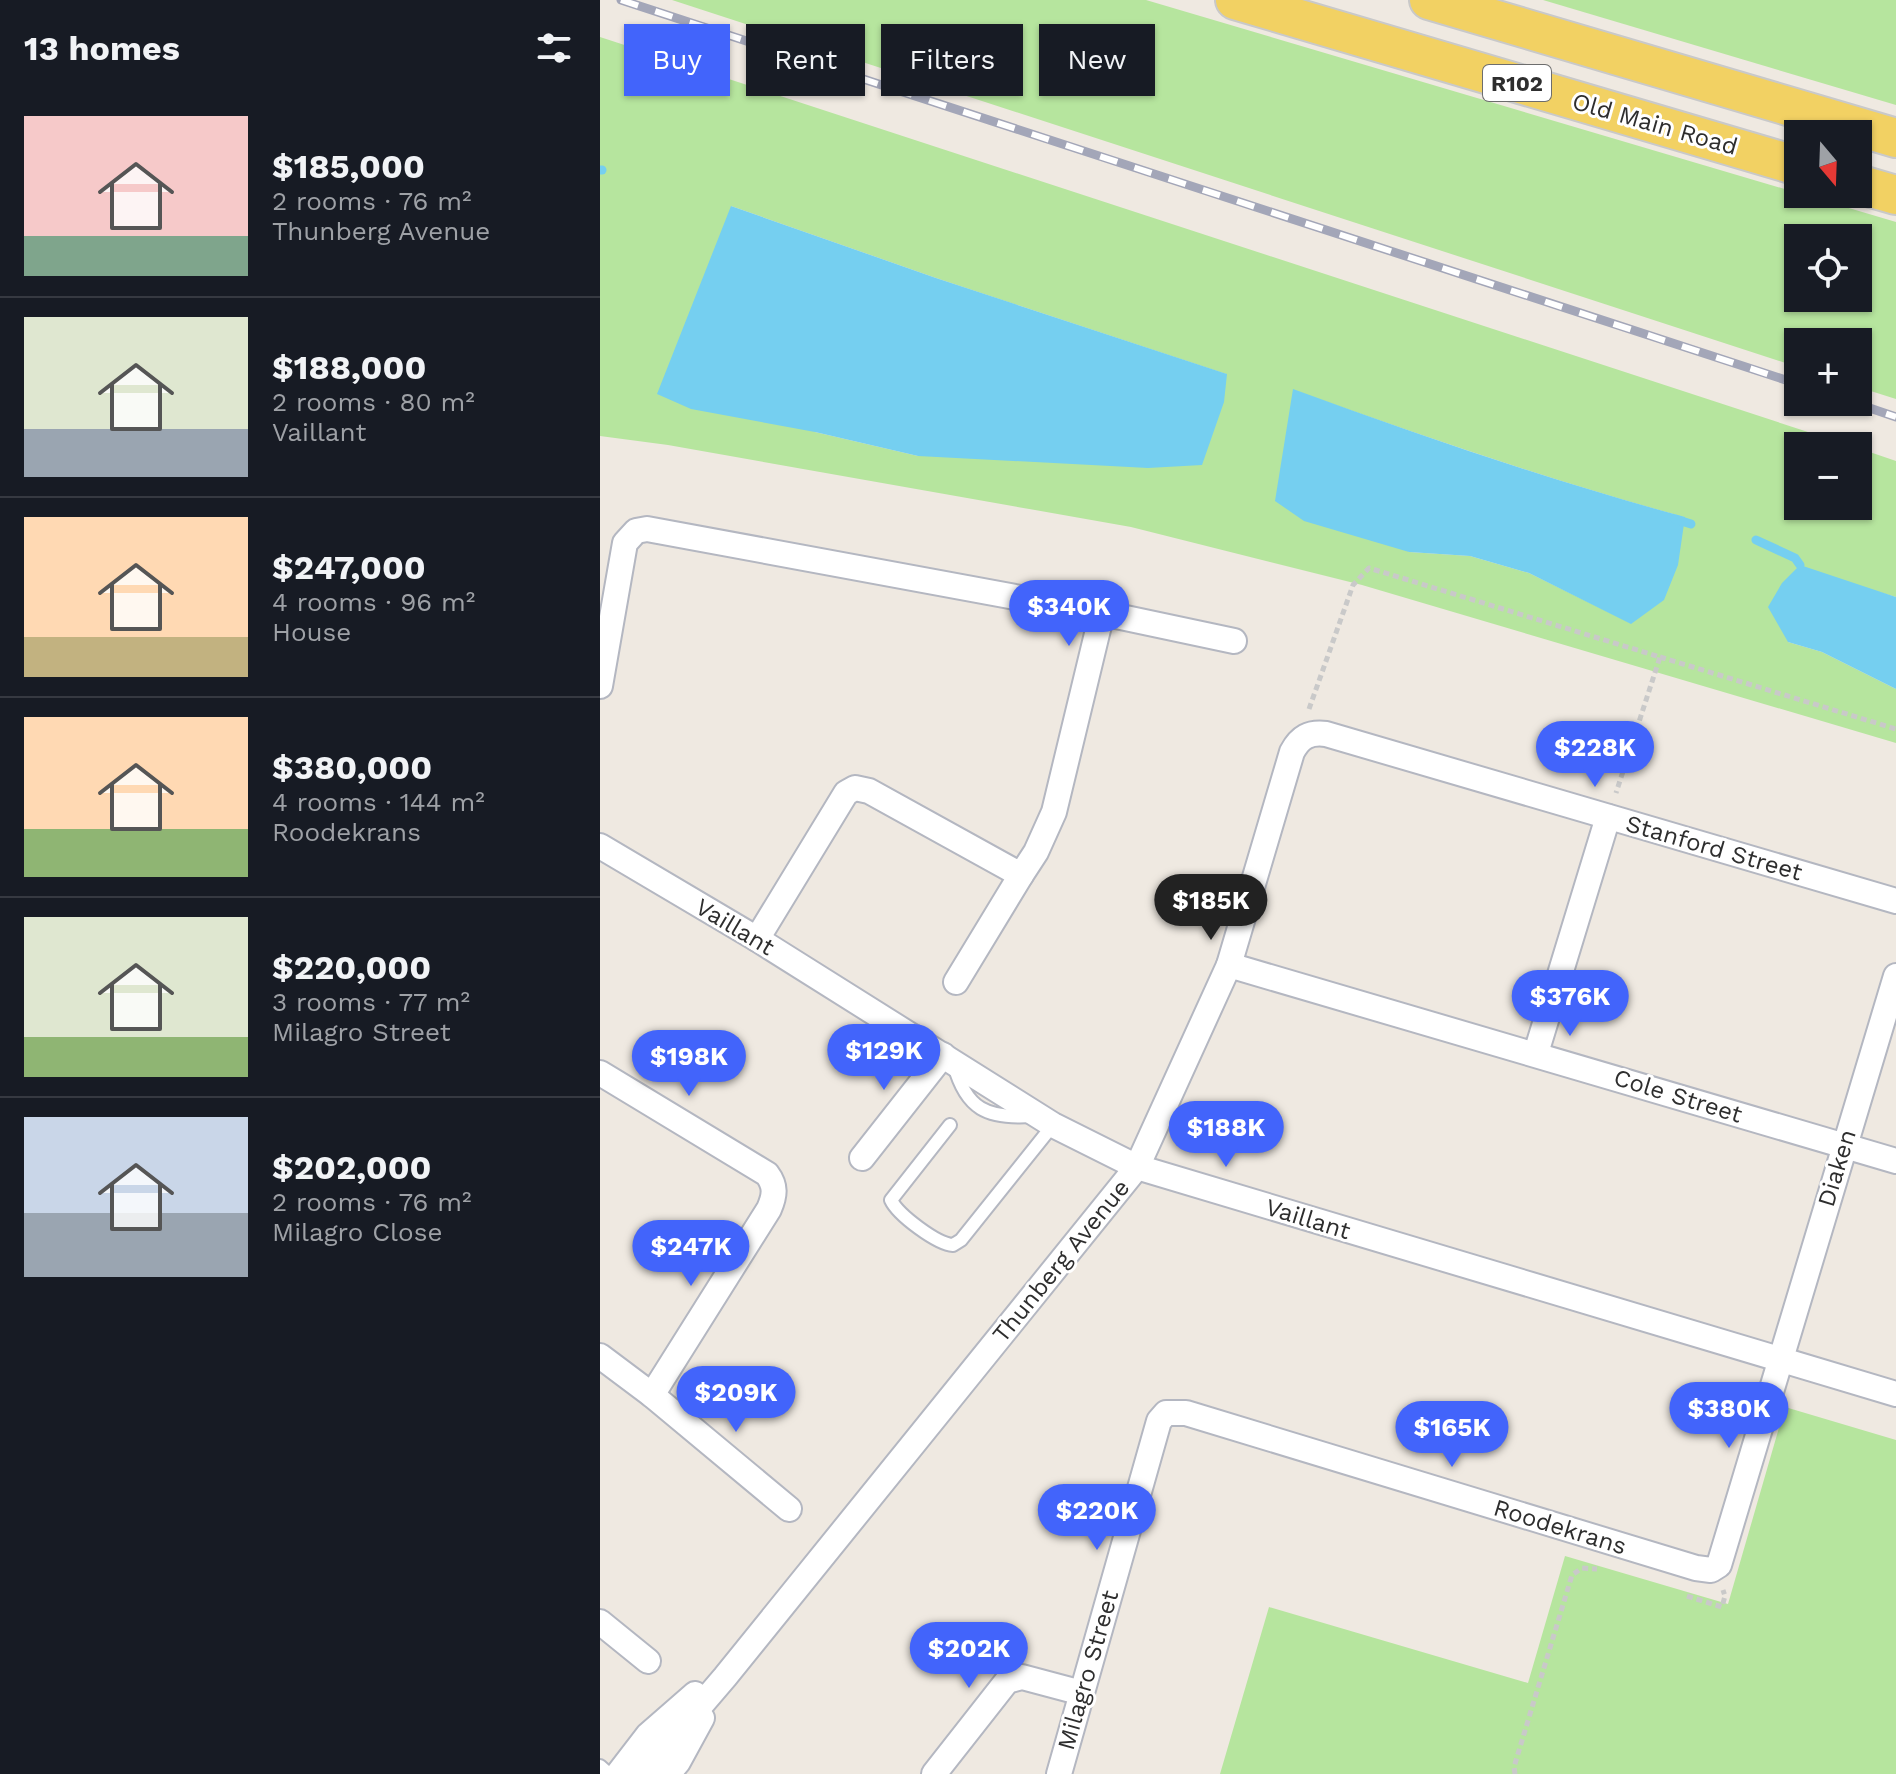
<!DOCTYPE html>
<meta charset="utf-8">
<style>
body{margin:0;font-family:"Work Sans",sans-serif;background:#20242c;color:#f1f3f6;height:100vh;display:flex;flex-direction:column;font-size:30px;white-space:nowrap}
*{box-sizing:border-box;margin:0}
p{font-size:26px;color:#9ea1a6}
.icon{flex:none;width:44px;height:44px;fill:none;stroke:currentColor;stroke-width:2;stroke-linecap:round;stroke-linejoin:round}
.map{position:relative;flex:1;overflow:hidden}
.sheet{display:flex;flex-direction:column;background:#171b24;width:600px}
.sheet>*{flex:none}
.top-card{position:absolute;left:24px;top:24px;width:760px;height:72px;display:flex;gap:16px}
.needle{width:52px;rotate:161deg}
.tools{position:absolute;left:1184px;top:120px;display:grid;gap:16px}
.tools a{display:grid;place-items:center;width:88px;height:88px;border-radius:0px;background:#171b24;box-shadow:0 2px 6px #0004;font-size:40px}
.price{position:absolute;translate:-50% -68px;padding:0 18px;border-radius:28px;background:#4264fb;color:#fff;font-size:26px;line-height:52px;filter:drop-shadow(0 2px 4px #0008)}
.price::after{content:'';position:absolute;left:50%;top:48px;width:24px;height:18px;margin-left:-12px;background:inherit;clip-path:polygon(0 0,100% 0,50% 100%)}
.price.on{background:#222;color:#fff}
ul{padding:0;list-style:none}
li{display:flex;align-items:center;gap:24px;height:200px;padding:0 24px}
li+li{border-top:2px solid #363941}
li span{display:grid;place-items:center;flex:none;width:224px;height:160px;border-radius:0px;color:#555}
li>.icon{margin-inline-start:auto}
span .icon{width:96px;height:96px;fill:#fffc;stroke-width:1}
li b{font-size:34px}
h2{display:flex;justify-content:space-between;align-items:center;height:96px;padding:0 24px;font-size:34px}
.tag{padding:0 28px;border-radius:0px;background:#171b24;box-shadow:0 2px 6px #0004;font-size:28px;line-height:72px}
.tag.on{background:#4264fb;color:#fff}
main{display:flex;flex:1;min-height:0}
.map>svg:first-child{display:block}
.green{fill:#b6e59e;fill-rule:evenodd}
.water{fill:#75cff0}
.lines{fill:none;stroke-linecap:round;stroke-linejoin:round}
.stream{stroke:#75cff0;stroke-width:9}
.service-casing{stroke:#b4b7c1;stroke-width:16}
.minor-casing{stroke:#b4b7c1;stroke-width:28}
.primary-casing{stroke:#c9c9c9;stroke-width:42}
.path{stroke:#c9c9c9;stroke-width:5;stroke-dasharray:6 4;stroke-linecap:butt}
.service{stroke:#fff;stroke-width:12}
.minor{stroke:#fff;stroke-width:24}
.primary{stroke:#f2d163;stroke-width:38}
.rail-casing{stroke:#a3a6b8;stroke-width:9}
.rail{stroke:#fff;stroke-width:6;stroke-dasharray:18;stroke-linecap:butt}
.labels{text-anchor:middle;dominant-baseline:central;stroke-width:6;stroke-linejoin:round;paint-order:stroke}
.shield{fill:#fff;stroke:#6d6d6d;stroke-width:2}
.shield-label{font-size:22px;font-weight:bold;fill:#2e2e2e}
.street-label{font-size:24px;fill:#2e2e2e;stroke:#fff}
</style>
<main>
<section class="sheet">
<h2>13 homes<svg class="icon" aria-label="filters" viewBox="0 0 24 24"><path d="M4 7h16M4 17h16"/><circle cx="9" cy="7" r="2"/><circle cx="15" cy="17" r="2"/></svg></h2>
<ul>
<li><span style="background:linear-gradient(#f6c9c9 75%,#7fa58c 0)"><svg class="icon" aria-label="home" viewBox="0 0 24 24"><path d="M3 11l9-7 9 7M6 9v11h12V9"/></svg></span><div><b>$185,000</b><p>2 rooms · 76 m²</p><p>Thunberg Avenue</p></div></li>
<li><span style="background:linear-gradient(#dfe7d0 70%,#9aa5b1 0)"><svg class="icon" aria-label="home" viewBox="0 0 24 24"><path d="M3 11l9-7 9 7M6 9v11h12V9"/></svg></span><div><b>$188,000</b><p>2 rooms · 80 m²</p><p>Vaillant</p></div></li>
<li><span style="background:linear-gradient(#ffd9b3 75%,#c2b280 0)"><svg class="icon" aria-label="home" viewBox="0 0 24 24"><path d="M3 11l9-7 9 7M6 9v11h12V9"/></svg></span><div><b>$247,000</b><p>4 rooms · 96 m²</p><p>House</p></div></li>
<li><span style="background:linear-gradient(#ffd9b3 70%,#8fb573 0)"><svg class="icon" aria-label="home" viewBox="0 0 24 24"><path d="M3 11l9-7 9 7M6 9v11h12V9"/></svg></span><div><b>$380,000</b><p>4 rooms · 144 m²</p><p>Roodekrans</p></div></li>
<li><span style="background:linear-gradient(#dfe7d0 75%,#8fb573 0)"><svg class="icon" aria-label="home" viewBox="0 0 24 24"><path d="M3 11l9-7 9 7M6 9v11h12V9"/></svg></span><div><b>$220,000</b><p>3 rooms · 77 m²</p><p>Milagro Street</p></div></li>
<li><span style="background:linear-gradient(#c9d6e8 60%,#9aa5b1 0)"><svg class="icon" aria-label="home" viewBox="0 0 24 24"><path d="M3 11l9-7 9 7M6 9v11h12V9"/></svg></span><div><b>$202,000</b><p>2 rooms · 76 m²</p><p>Milagro Close</p></div></li>
</ul>
</section>
<div class="map">
<svg width="1296" height="1774" viewBox="0 0 1296 1774">
<rect width="100%" height="100%" fill="#efe9e1"/>
<g class="green">
<path d="M 72,0 L 546,0 L 1296,222 L 1296,399 L 1258,387 L 1258,342 L 1198,342 L 1198,367 ZM 1258,238 L 1258,298 L 1198,298 L 1198,238 Z"/>
<path d="M 943,0 L 1296,0 L 1296,105 Z"/>
<path d="M 0,37 L 1251,446 L 1198,446 L 1198,506 L 1258,506 L 1258,448 L 1296,461 L 1296,597 L 1265,588 L 1188,642 L 1222,652 L 1296,689 L 1296,743 L 762,585 L 531,527 L 68,445 L 0,436 ZM 131,206 L 336,278 L 626,374 L 318,456 L 215,432 ZM 693,390 C 823,436 952,481 1084,517 L 1031,623 L 929,573 L 870,556 L 809,552 Z"/>
<path d="M 1185,1407 L 1296,1440 L 1296,1774 L 620,1774 L 669,1607 L 928,1683 L 965,1556 L 1128,1604 Z"/>
</g>
<g class="water">
<path d="M 131,206 L 336,278 L 627,374 L 624,402 L 602,465 L 548,468 L 318,456 L 215,432 L 91,409 L 57,394 Z"/>
<path d="M 693,389 C 822,436 952,481 1085,517 L 1078,565 L 1064,600 L 1031,624 L 929,573 L 870,556 L 809,552 L 704,521 L 675,501 Z"/>
<path d="M 1200,565 L 1296,597 L 1296,689 L 1222,652 L 1188,642 L 1168,607 L 1182,583 Z"/>
</g>
<g class="lines">
<g class="stream">
<path d="M 0,170 L 2,170"/>
<path d="M 1075,519 L 1091,524"/>
<path d="M 1156,540 L 1195,558 L 1200,565"/>
</g>
<g class="service-casing">
<g id="service">
<path d="M 354,1065 C 366,1109 387,1119 432,1116"/>
<path d="M 350,1125 L 291,1200 C 298,1215 337,1244 353,1245 L 361,1240 L 453,1125"/>
<path d="M 0,1766 L 9,1774"/>
</g>
</g>
<g class="minor-casing">
<g id="minor">
<path d="M 502,613 L 634,641"/>
<path d="M 0,686 L 25,543 L 36,531 L 47,529 L 502,613 L 454,812 L 436,852 L 421,875 L 269,791 L 255,788 L 246,793 L 157,939"/>
<path d="M 0,846 L 157,939 L 453,1125 L 537,1167 L 1296,1394"/>
<path d="M 629,965 L 1296,1161"/>
<path d="M 356,982 L 421,875"/>
<path d="M 936,1053 L 1008,817"/>
<path d="M 0,1073 L 167,1174 C 176,1186 175,1195 169,1209 L 52,1395 L 0,1356"/>
<path d="M 262,1158 L 343,1055"/>
<path d="M 52,1395 L 189,1509"/>
<path d="M 0,1622 L 48,1661"/>
<path d="M 18,1774 L 48,1735 L 95,1694"/>
<path d="M 42,1774 L 125,1677 L 537,1167 L 629,965 L 692,752 C 700,737 709,732 726,734 L 1296,901"/>
<path d="M 68,1774 L 78,1762 L 102,1718"/>
<path d="M 334,1774 L 407,1681 L 422,1677 L 482,1693"/>
<path d="M 459,1774 L 559,1421 L 566,1413 L 586,1413 L 1096,1568 L 1111,1570 L 1119,1565 L 1296,976"/>
</g>
</g>
<g class="primary-casing">
<g id="primary">
<path d="M 635,0 L 1198,166"/>
<path d="M 829,0 L 1296,138"/>
<path d="M 1258,184 L 1296,195"/>
</g>
</g>
<g class="path">
<path d="M 1060,657 L 1296,729"/>
<path d="M 709,709 L 753,585 L 769,568 L 1060,657 L 1016,793"/>
<path d="M 1087,1596 L 1122,1607 L 1125,1596 L 1123,1590"/>
<path d="M 915,1774 L 914,1767 L 972,1575 L 982,1568 L 997,1569"/>
</g>
<use href="#service" class="service"/>
<use href="#minor" class="minor"/>
<use href="#primary" class="primary"/>
<g class="rail-casing">
<g id="rail">
<path d="M 21,0 L 1198,384"/>
<path d="M 1252,402 L 1296,417"/>
</g>
</g>
<use href="#rail" class="rail"/>
</g>
<g class="labels">
<rect class="shield" x="883" y="65" width="68" height="36" rx="6"/>
<g class="shield-label">
<text x="917" y="83">R102</text>
</g>
<g class="street-label">
<text transform="translate(1055 124) rotate(16)">Old Main Road</text>
<text transform="translate(1114 848) rotate(16)">Stanford Street</text>
<text transform="translate(135 927) rotate(31)">Vaillant</text>
<text transform="translate(1078 1096) rotate(17)">Cole Street</text>
<text transform="translate(1237 1168) rotate(-73)">Diaken</text>
<text transform="translate(708 1219) rotate(17)">Vaillant</text>
<text transform="translate(461 1261) rotate(-51)">Thunberg Avenue</text>
<text transform="translate(960 1527) rotate(17)">Roodekrans</text>
<text transform="translate(488 1670) rotate(-74)">Milagro Street</text>
</g>
</g>
</svg>
<div class="tools">
<a><svg class="needle" viewBox="-14 -14 28 28"><path d="M0-13l5 13h-10z" fill="#e53935"/><path d="M0 13l5-13h-10z" fill="#9ea1a6"/></svg></a>
<a><svg class="icon" aria-label="locate" viewBox="0 0 24 24"><circle cx="12" cy="12" r="6"/><path d="M12 2v4M12 18v4M2 12h4M18 12h4"/></svg></a>
<a>+</a>
<a>−</a>
</div>
<b class="price" style="left:469px;top:648px">$340K</b>
<b class="price" style="left:995px;top:789px">$228K</b>
<b class="price on" style="left:611px;top:942px">$185K</b>
<b class="price" style="left:970px;top:1038px">$376K</b>
<b class="price" style="left:284px;top:1092px">$129K</b>
<b class="price" style="left:89px;top:1098px">$198K</b>
<b class="price" style="left:626px;top:1169px">$188K</b>
<b class="price" style="left:91px;top:1288px">$247K</b>
<b class="price" style="left:136px;top:1434px">$209K</b>
<b class="price" style="left:1129px;top:1450px">$380K</b>
<b class="price" style="left:852px;top:1469px">$165K</b>
<b class="price" style="left:497px;top:1552px">$220K</b>
<b class="price" style="left:369px;top:1690px">$202K</b>
<div class="top-card">
<a class="tag on">Buy</a>
<a class="tag">Rent</a>
<a class="tag">Filters</a>
<a class="tag">New</a>
</div>
</div>
</main>
